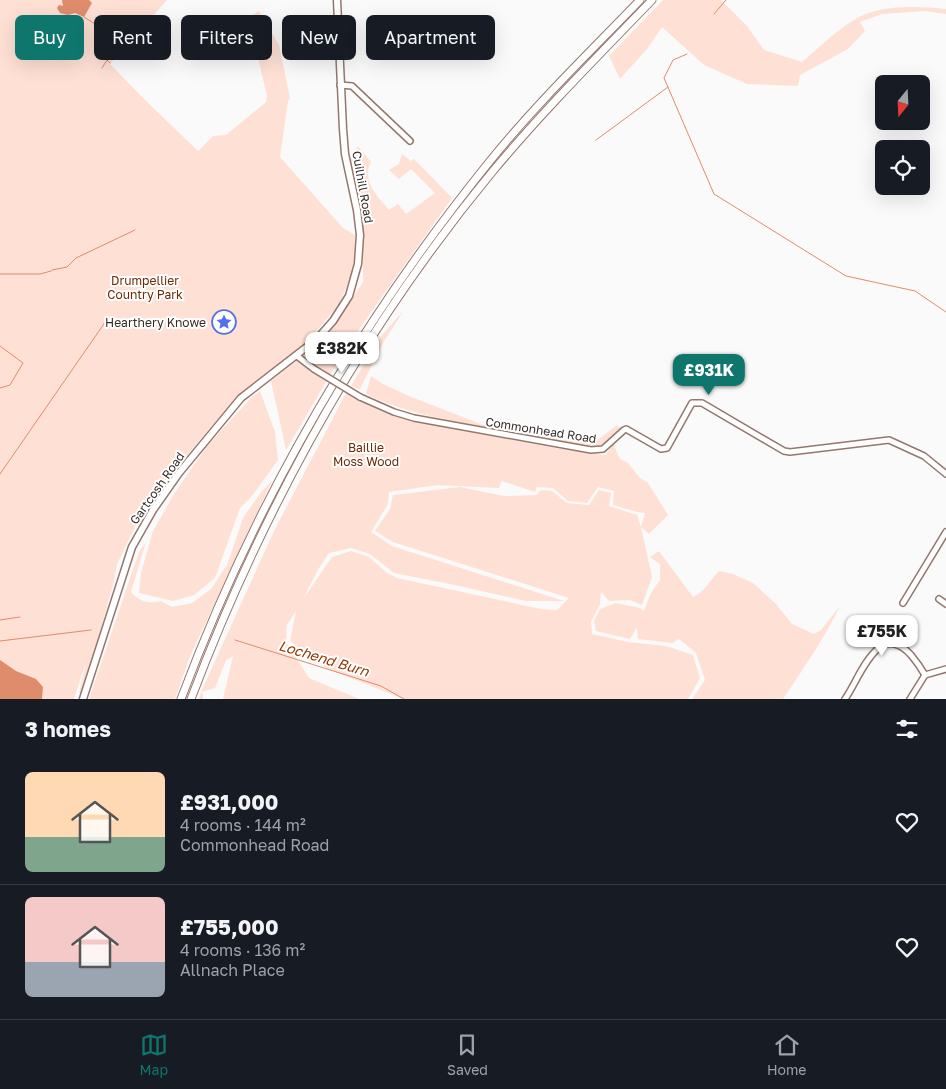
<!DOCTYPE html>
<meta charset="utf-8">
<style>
body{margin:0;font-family:"Golos Text",sans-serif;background:#20242c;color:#f1f3f6;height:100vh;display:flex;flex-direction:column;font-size:19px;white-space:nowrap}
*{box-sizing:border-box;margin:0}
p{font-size:16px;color:#9ea1a6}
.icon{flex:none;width:28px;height:28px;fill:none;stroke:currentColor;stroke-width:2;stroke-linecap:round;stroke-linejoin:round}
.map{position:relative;height:699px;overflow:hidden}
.side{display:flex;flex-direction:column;background:#171b24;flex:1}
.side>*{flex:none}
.top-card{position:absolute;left:15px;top:15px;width:500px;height:45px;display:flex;gap:10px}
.needle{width:32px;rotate:198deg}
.buttons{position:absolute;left:875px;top:75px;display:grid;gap:10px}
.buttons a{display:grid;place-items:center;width:55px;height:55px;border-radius:8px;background:#171b24;box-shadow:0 5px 20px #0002;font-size:25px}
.price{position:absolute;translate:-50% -42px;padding:0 11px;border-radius:10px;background:#fff;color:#222;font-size:16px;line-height:32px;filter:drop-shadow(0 1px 2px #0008)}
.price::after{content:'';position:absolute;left:50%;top:30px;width:15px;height:11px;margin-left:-8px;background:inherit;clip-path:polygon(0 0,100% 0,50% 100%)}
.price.on{background:#0f766e;color:#fff}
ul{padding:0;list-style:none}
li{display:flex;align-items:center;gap:15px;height:125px;padding:0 25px}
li+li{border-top:1px solid #363941}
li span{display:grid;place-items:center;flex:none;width:140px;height:100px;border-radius:8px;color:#555}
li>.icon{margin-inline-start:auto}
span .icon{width:60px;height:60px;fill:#fffc;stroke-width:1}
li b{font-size:21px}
h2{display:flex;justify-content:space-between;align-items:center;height:60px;padding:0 25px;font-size:21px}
.chip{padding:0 18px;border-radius:8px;background:#171b24;box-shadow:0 5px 20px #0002;font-size:18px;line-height:45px}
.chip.on{background:#0f766e;color:#fff}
.menu{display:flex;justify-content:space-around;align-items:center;height:70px;border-top:1px solid #363941;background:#171b24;font-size:14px;color:#9ea1a6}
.menu a{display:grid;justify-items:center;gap:2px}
.menu .on{color:#0f766e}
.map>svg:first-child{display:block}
.green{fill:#fee0d4;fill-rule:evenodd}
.water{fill:#df8c6d}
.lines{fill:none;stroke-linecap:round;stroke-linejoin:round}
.stream{stroke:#df8c6d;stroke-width:1}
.minor-casing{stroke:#94776d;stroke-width:8}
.major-casing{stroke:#94776d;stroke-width:9}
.highway-casing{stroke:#94776d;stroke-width:9}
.minor{stroke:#fff;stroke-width:5}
.major{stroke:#fff;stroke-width:6}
.highway{stroke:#fff;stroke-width:7}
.minor-bridge-casing{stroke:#94776d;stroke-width:8;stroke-linecap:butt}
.minor-bridge{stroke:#fff;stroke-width:5}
.labels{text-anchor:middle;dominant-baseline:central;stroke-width:4;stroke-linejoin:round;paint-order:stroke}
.street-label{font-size:12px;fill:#362a26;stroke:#fff}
.park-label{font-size:12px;fill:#702603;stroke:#fff}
.poi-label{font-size:12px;fill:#362a26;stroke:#fff;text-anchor:end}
.water-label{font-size:14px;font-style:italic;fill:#953400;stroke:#fff}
</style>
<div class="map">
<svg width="946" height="699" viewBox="0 0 946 699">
<rect width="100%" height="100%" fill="#fafafa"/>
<g class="green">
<path d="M 0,0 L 167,0 L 110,64 L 145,100 L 198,151 L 213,136 L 226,135 L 266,102 L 267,96 L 254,41 L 242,21 L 259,11 L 279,45 L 290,98 L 288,101 L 280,157 L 343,228 L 355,235 L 355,255 L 352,273 L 339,305 L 305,344 L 230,405 L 157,490 L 148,508 L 135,527 L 117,564 L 114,581 L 83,693 L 79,693 L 86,662 L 74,699 L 0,699 Z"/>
<path d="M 663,0 L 721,0 L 747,26 L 764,50 L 802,62 C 819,48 835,31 854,20 C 878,4 919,6 946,9 L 946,14 L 925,11 L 882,14 L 860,22 L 865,31 L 848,49 L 800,75 L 798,86 L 747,84 L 704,65 L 662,27 L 647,49 L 620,79 L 609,56 Z"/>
<path d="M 358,146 L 371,162 C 361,181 378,197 389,210 L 398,204 L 406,214 L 435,193 L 411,169 L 399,179 L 389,170 L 399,164 L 402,154 L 411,161 L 414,159 L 452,198 L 347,346 L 286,450 L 271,381 L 324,340 L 363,282 L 363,235 L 350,160 Z"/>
<path d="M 404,310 L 383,343 L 360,389 L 351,386 L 382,335 Z"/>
<path d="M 371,376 L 383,384 L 409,396 L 491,428 L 523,434 L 543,436 L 592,444 L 616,426 L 621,427 C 615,433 606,444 598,446 C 583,449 549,440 533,437 C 477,425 418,419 366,394 Z"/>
<path d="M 260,391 L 275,432 L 278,460 L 252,496 L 240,508 L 215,578 L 194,595 L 173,601 L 139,593 L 141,573 L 153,531 L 174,494 L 207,446 L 252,397 Z"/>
<path d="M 346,393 L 384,412 L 405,419 L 561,449 L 606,455 L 613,444 L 620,459 L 628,463 L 640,478 L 648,483 L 668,515 L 649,534 L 641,527 L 652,577 L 642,605 L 630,600 L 609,601 L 601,592 L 600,604 L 591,622 L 592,634 L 628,642 L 666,646 L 693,655 L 700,678 L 688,699 L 403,699 L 326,668 L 290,641 L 296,611 L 287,625 L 286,642 L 309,678 L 359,699 L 223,699 L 233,656 L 226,660 L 215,688 L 201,692 L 203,694 L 203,699 L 199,699 L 201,692 L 274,531 ZM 502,481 L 535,492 L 537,487 L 553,488 L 568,501 L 587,503 L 598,487 L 614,491 L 613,505 L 637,512 L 645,513 L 641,527 L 637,515 L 609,506 L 611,493 L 599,490 L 589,505 L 567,503 L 552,491 L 541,490 L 537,495 L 504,496 L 460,487 L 393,495 L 390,509 L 375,531 L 393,542 L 569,598 L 557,610 L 541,609 L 397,578 L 387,573 L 369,557 L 351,551 L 332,557 L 303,599 L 319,568 L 329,553 L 351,548 L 370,554 L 394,573 L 455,585 L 526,601 L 564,601 L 392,546 L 371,532 L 388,504 L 389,492 L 437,485 L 499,488 Z"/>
<path d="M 272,481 L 190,656 L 175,699 L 89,699 L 139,552 L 146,542 L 131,592 C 140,602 149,604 161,601 L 172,607 L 192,603 L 211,589 L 227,565 L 243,518 L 262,491 Z"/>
<path d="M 659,551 L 693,597 C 705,592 710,580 719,571 L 733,574 L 753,583 L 776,604 L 792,624 L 814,634 L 821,630 L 840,606 C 824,639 803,669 783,699 L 692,699 L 705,680 L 696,653 L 679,639 L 672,643 L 638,639 L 637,627 L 630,639 L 596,631 L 594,621 L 600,609 L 616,603 L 640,608 L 644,611 L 651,593 L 660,580 L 660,564 L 650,557 Z"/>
</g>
<g class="water">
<path d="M 62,0 L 89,0 L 92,3 L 84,17 L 75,13 L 68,15 L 60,13 L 57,8 L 59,5 L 63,6 Z"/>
<path d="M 0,660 L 16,671 L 36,679 L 43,687 L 42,699 L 0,699 Z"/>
</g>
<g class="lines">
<g class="stream">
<path d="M 714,14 L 726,0"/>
<path d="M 84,17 L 95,24"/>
<path d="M 82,22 L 83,20"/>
<path d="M 97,24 L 103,29"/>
<path d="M 103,31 L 112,50 L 119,57"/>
<path d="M 105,48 L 101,51 L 105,59"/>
<path d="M 687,54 L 673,60 L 664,78 L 714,194 L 846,276 L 915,291 L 946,312"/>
<path d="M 106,59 L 110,63"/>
<path d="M 102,68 L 107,60"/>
<path d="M 596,140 L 668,87"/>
<path d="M 52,270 L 67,267 L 76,258 L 135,230"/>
<path d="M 0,274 L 40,274 L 51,271"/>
<path d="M 0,346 L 23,363 L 10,385 L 0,388"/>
<path d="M 0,474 L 108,318"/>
<path d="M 0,620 L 20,617"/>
<path d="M 235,640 L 381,686 L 404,699"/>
<path d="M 0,641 L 91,630"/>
</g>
<g class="minor-casing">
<g id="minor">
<path d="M 340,85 L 352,86 L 410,141"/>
<path d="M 297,356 L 314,369"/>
<path d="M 360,397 L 394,412 L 414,418 L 591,450 L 603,449 L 624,430 L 626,429 L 661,449 L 667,448 L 692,403 L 702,403 L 784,451 L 790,452 L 889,440 L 924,456 L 946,474"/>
<path d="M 939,599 L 946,604"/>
<path d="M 903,603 L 946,532"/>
<path d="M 845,699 C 860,678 878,619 911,655 C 916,661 921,668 925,675"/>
<path d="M 910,699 L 925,675 L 946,669"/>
</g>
</g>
<g class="major-casing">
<path id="major" d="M 83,699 L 132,547 L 153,510 L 179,473 L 241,398 L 317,339 L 333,321 L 349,296 L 358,264 L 360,235 L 357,210 L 345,154 L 343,129 L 337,0"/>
</g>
<g class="highway-casing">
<g id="highway">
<path d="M 181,699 C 254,504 359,323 490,161 C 536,104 589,53 640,0"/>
<path d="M 191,699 C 263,509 363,328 493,171 C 543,111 598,56 652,0"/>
</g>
</g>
<use href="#minor" class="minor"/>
<use href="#major" class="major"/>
<use href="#highway" class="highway"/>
<g class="minor-bridge-casing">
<path id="minor-bridge" d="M 314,369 L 360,397"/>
</g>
<use href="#minor-bridge" class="minor-bridge"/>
</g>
<defs>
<g id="sight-ring" transform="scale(1.25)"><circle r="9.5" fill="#fff" stroke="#5171e6" stroke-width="1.5"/><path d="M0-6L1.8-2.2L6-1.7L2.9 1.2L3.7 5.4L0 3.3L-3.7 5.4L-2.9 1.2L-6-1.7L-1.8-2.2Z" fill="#5171e6"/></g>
</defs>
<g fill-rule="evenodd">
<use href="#sight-ring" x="224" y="322"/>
</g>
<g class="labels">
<g class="street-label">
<text transform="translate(363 187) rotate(80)">Cuilhill Road</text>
<text transform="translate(541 430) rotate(9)">Commonhead Road</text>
<text transform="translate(157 488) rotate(-55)">Gartcosh Road</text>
</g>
<g class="park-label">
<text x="145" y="280">Drumpellier<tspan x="145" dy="14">Country Park</tspan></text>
<text x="366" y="447">Baillie<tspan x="366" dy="14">Moss Wood</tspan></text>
</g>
<g class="poi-label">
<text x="206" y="322">Hearthery Knowe</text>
</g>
<g class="water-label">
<text transform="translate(324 658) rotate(17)">Lochend Burn</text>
</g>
</g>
</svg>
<div class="buttons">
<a><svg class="needle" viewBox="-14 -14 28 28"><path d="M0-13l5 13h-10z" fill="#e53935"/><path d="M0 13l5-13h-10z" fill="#9ea1a6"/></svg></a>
<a><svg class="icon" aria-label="locate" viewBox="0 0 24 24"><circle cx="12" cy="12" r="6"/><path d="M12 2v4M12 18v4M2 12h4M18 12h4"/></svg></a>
</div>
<b class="price" style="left:342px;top:374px">£382K</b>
<b class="price on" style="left:709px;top:396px">£931K</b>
<b class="price" style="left:882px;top:657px">£755K</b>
<div class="top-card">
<a class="chip on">Buy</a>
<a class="chip">Rent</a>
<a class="chip">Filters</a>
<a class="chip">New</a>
<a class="chip">Apartment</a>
</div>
</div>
<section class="side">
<h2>3 homes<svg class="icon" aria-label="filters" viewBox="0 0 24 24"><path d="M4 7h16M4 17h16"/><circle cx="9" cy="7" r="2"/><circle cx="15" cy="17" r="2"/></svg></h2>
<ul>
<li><span style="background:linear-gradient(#ffd9b3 65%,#7fa58c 0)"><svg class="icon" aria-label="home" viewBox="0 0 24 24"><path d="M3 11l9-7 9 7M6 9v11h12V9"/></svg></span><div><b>£931,000</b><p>4 rooms · 144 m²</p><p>Commonhead Road</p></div><svg class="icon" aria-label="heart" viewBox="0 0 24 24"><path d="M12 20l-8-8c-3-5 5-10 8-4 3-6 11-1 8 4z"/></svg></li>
<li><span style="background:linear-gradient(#f6c9c9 65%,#9aa5b1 0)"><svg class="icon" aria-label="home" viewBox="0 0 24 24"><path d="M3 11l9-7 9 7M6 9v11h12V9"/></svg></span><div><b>£755,000</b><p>4 rooms · 136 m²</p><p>Allnach Place</p></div><svg class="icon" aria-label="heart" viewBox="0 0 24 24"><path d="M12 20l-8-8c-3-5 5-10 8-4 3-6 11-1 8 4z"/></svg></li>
</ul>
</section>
<nav class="menu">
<a class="on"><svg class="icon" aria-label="map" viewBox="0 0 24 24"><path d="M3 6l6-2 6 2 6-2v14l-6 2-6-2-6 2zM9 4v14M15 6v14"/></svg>Map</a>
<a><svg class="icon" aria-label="saved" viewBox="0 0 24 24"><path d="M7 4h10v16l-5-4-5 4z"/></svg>Saved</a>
<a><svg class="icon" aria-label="home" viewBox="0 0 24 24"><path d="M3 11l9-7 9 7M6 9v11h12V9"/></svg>Home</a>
</nav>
